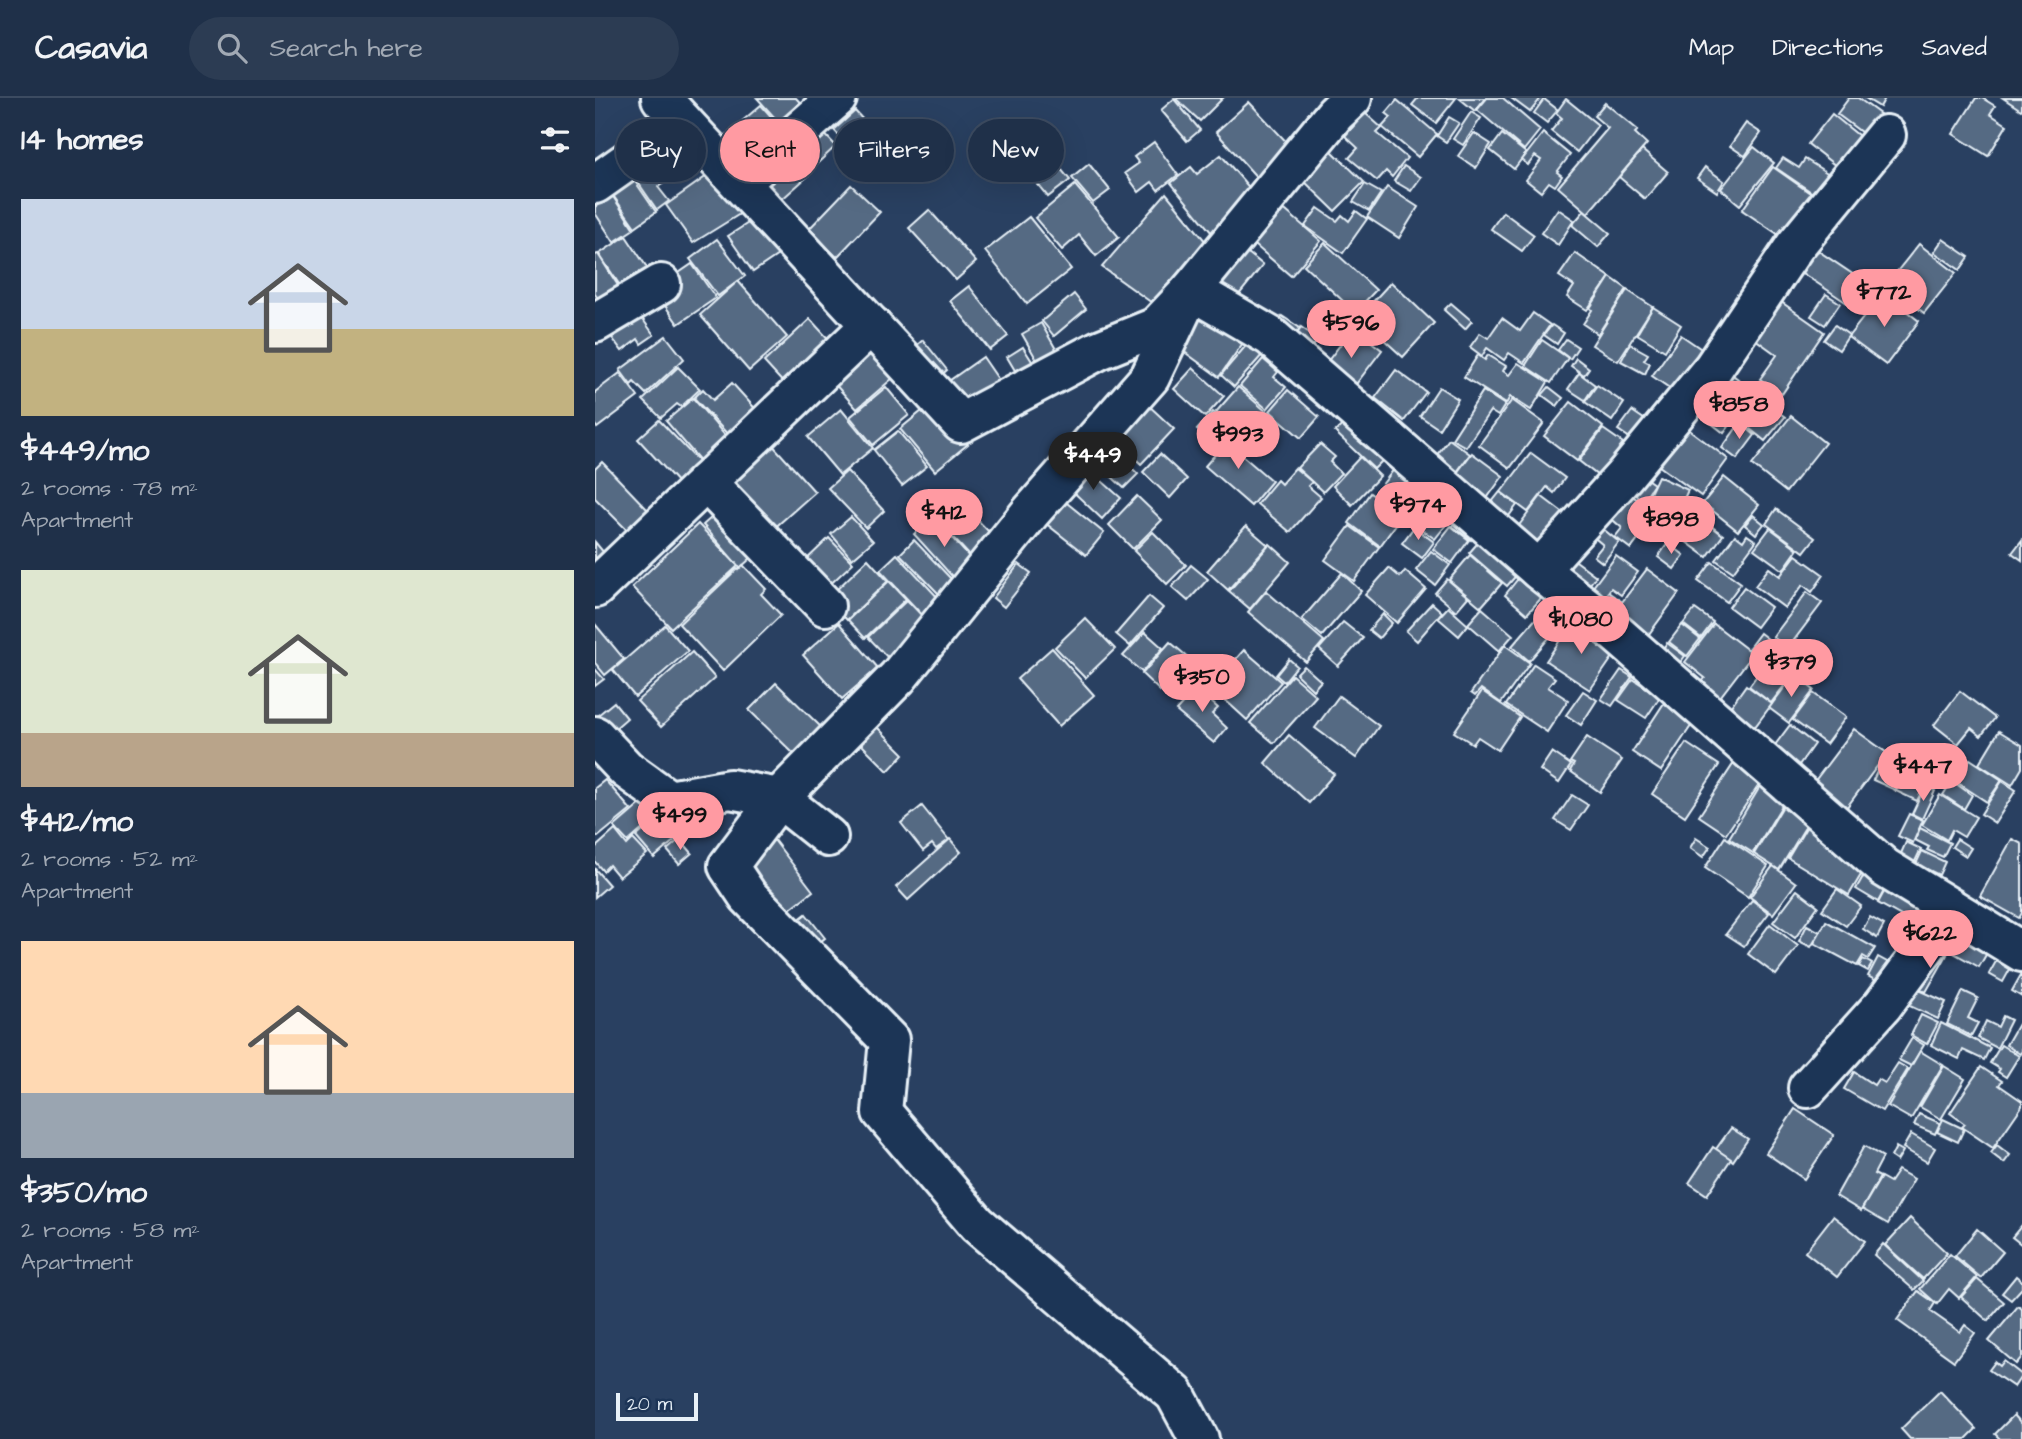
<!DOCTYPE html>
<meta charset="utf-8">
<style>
body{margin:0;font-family:"Architects Daughter",sans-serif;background:#2c3c53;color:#f1f3f6;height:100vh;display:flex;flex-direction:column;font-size:26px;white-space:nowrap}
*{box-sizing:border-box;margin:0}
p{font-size:23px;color:#a1a9b4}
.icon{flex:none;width:38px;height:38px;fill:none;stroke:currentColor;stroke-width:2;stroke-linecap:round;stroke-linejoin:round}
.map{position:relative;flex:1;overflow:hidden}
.drawer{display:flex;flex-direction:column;background:#1f3049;width:595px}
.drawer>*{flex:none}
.hud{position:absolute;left:21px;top:21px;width:665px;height:63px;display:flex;gap:14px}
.scale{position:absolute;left:21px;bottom:18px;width:82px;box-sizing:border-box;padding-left:7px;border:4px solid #e8f1f8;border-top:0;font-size:19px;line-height:24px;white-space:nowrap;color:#e8f1f8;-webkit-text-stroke:5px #1d3557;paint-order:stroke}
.price{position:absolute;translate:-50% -60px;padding:0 16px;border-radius:24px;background:#ff9aa2;color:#111;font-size:23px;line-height:46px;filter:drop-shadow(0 2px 4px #0008)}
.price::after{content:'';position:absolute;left:50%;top:42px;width:21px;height:16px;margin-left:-10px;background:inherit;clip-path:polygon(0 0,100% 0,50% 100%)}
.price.current{background:#222;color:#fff}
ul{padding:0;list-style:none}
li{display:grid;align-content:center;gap:14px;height:371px;padding:0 21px}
li span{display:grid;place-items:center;height:217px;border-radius:0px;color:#555}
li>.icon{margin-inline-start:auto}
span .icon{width:126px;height:126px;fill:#fffc;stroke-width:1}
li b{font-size:30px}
h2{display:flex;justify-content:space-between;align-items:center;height:84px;padding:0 21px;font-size:30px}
.chip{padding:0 24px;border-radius:32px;background:#1f3049;box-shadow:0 7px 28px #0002,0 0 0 2px #3c4b61;font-size:24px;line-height:63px}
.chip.current{background:#ff9aa2;color:#111}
header{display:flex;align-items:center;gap:42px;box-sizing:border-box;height:98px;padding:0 35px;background:#1f3049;border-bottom:2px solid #3c4b61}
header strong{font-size:33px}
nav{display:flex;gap:38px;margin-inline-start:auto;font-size:24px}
.search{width:490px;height:63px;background:#2c3c53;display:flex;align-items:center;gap:18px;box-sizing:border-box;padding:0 24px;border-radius:38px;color:#a1a9b4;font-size:26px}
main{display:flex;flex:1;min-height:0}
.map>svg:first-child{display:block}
.building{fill:#556a83;stroke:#e8f1f8;stroke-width:2}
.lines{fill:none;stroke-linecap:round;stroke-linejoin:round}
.minor-casing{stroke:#e8f1f8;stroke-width:44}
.minor{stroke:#1d3557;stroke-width:38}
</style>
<header>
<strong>Casavia</strong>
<div class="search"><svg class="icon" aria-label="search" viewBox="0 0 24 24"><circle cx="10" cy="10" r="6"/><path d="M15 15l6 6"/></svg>Search here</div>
<nav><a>Map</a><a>Directions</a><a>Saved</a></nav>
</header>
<main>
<section class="drawer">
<h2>14 homes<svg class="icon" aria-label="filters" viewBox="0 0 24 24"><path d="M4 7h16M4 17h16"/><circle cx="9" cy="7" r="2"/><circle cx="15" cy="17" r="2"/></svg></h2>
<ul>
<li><span style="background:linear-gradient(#c9d6e8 60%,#c2b280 0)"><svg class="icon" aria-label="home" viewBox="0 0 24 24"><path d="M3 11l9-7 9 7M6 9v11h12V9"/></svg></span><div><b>$449/mo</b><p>2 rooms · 78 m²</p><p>Apartment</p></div></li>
<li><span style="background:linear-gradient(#dfe7d0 75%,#b9a48a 0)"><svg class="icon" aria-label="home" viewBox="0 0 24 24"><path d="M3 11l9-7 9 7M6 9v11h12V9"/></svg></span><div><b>$412/mo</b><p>2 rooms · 52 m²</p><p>Apartment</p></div></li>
<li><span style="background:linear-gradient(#ffd9b3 70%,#9aa5b1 0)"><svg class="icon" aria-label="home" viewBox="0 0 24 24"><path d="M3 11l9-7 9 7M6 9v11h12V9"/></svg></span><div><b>$350/mo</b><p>2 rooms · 58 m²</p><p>Apartment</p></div></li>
</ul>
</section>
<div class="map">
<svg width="1427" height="1341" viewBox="0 0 1427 1341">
<rect width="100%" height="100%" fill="#294061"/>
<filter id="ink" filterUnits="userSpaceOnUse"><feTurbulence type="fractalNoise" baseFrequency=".0143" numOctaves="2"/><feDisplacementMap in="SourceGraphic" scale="14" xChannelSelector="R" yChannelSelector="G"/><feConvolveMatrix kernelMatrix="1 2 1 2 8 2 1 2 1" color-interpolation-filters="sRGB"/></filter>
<g filter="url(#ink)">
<g class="building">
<path d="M 162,0 L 201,0 L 211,11 L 190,31 Z"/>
<path d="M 580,0 L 628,0 L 605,23 Z"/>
<path d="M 823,0 L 861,0 L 841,25 L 817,7 Z"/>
<path d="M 864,0 L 890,0 L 880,13 Z"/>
<path d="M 892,0 L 908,0 L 945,32 L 929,52 L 882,12 Z"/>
<path d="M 916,0 L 946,0 L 935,14 Z"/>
<path d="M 1254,0 L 1263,0 L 1289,19 L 1274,40 L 1242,16 Z"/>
<path d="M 1270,0 L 1290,0 L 1285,9 Z"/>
<path d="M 1381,0 L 1387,0 L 1400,8 L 1395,16 L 1412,27 L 1393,58 L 1358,36 Z"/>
<path d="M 1408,0 L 1427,0 L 1427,11 L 1426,12 Z"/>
<path d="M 579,1 L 605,32 L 592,43 L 566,12 Z"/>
<path d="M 949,1 L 963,12 L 952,25 L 939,15 Z"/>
<path d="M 971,1 L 1003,27 L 982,54 L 956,33 L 967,20 L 961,15 Z"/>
<path d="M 802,2 L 842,36 L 823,59 L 787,29 L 796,19 L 791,15 Z"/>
<path d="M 654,4 L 699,52 L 665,83 L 621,34 Z"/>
<path d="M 1010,5 L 1043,32 L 1040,35 L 1052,46 L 993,115 L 963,89 L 1013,30 L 999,18 Z"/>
<path d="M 166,7 L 189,33 L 154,63 L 131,37 Z"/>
<path d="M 260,13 L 291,47 L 270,66 L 239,32 Z"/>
<path d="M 876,14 L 886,20 L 868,47 L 858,41 Z"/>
<path d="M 770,15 L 787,30 L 782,35 L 812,60 L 797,79 L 791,73 L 782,83 L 754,60 L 763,50 L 750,38 Z"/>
<path d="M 1237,16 L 1274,46 L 1250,75 L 1213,46 Z"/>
<path d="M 854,19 L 864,25 L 851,44 L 842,38 Z"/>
<path d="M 1151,25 L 1166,35 L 1150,58 L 1135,48 Z"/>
<path d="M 220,26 L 241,48 L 213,74 L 193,52 Z"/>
<path d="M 320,30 L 341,54 L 307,84 L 287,60 Z"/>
<path d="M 435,33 L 475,82 L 453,99 L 428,68 L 415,78 L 401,61 Z"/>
<path d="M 879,35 L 896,46 L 881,70 L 863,58 Z"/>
<path d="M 948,35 L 975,57 L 962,74 L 967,78 L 960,88 L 954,84 L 946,94 L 931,82 L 946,62 L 940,58 L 933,67 L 927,62 Z"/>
<path d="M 907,36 L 931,55 L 919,71 L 895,52 Z"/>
<path d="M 559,44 L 583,77 L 563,92 L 557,84 L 544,94 L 530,75 L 544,65 L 539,59 Z"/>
<path d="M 1159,49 L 1179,65 L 1145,107 L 1126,91 Z"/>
<path d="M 189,52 L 213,78 L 186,102 L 162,77 Z"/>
<path d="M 736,52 L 769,84 L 740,113 L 707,81 Z"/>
<path d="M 1047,52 L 1073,74 L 1050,101 L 1024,79 Z"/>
<path d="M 626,57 L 665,102 L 625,145 L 576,85 L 596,69 L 602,76 Z"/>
<path d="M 72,58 L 84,75 L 63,89 L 74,103 L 62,112 L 40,80 Z"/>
<path d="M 1188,60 L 1204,70 L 1210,61 L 1242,81 L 1228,102 L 1181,70 Z"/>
<path d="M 494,66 L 515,92 L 498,105 L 477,80 Z"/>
<path d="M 809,68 L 826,79 L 816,93 L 799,83 Z"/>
<path d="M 1110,69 L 1129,83 L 1122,94 L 1102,80 Z"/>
<path d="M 1178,69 L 1225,102 L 1196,145 L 1147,112 Z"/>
<path d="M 119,73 L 148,114 L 98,145 L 71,107 Z"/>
<path d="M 39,82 L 61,114 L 40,129 L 17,96 Z"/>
<path d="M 770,86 L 786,95 L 774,113 L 758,104 Z"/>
<path d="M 256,87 L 285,114 L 242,159 L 213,132 Z"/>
<path d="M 480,87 L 524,139 L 501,158 L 484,137 L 467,152 L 440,120 Z"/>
<path d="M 792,89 L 823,109 L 804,140 L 772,119 Z"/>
<path d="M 571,95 L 620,155 L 571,215 L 507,169 Z"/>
<path d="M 17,97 L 39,131 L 19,144 L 0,115 L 0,109 Z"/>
<path d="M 684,107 L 726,143 L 696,178 L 654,142 Z"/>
<path d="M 723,110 L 742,123 L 747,117 L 754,123 L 761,113 L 772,121 L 748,155 L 710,128 Z"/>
<path d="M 963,111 L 979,122 L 963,147 L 946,135 Z"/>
<path d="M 334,112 L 381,164 L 361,182 L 314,130 Z"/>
<path d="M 989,113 L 1015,135 L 1003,149 L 977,127 Z"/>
<path d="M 908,114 L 939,137 L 927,153 L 896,131 Z"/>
<path d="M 434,119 L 476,171 L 432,206 L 390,153 Z"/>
<path d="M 161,120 L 186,155 L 158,174 L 133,138 Z"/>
<path d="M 31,138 L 57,177 L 30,195 L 4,156 Z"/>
<path d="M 122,141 L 150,178 L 123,198 L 95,161 Z"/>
<path d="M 1348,141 L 1374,159 L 1365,172 L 1339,154 Z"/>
<path d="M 1210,144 L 1268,183 L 1252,205 L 1195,167 Z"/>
<path d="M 730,145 L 781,192 L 760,214 L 709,167 Z"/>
<path d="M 1324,146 L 1361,175 L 1329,215 L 1292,186 Z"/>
<path d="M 647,150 L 668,167 L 639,203 L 619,186 Z"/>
<path d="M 980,155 L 1015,179 L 992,212 L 972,199 L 979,188 L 964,178 Z"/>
<path d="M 3,156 L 29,197 L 9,210 L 0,196 L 0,157 Z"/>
<path d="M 97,166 L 121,200 L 83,226 L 59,192 Z"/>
<path d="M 1015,179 L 1032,191 L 1003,236 L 988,226 L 997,212 L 995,210 Z"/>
<path d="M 143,183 L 192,239 L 154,273 L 105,217 Z"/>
<path d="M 796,184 L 839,225 L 808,259 L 764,219 Z"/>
<path d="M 374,188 L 413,238 L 395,252 L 355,203 Z"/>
<path d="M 1032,192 L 1058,209 L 1023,263 L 997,247 Z"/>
<path d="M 1288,195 L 1324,223 L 1291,267 L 1253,239 Z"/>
<path d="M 479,196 L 491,211 L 459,238 L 447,223 Z"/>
<path d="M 1175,196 L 1229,234 L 1187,296 L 1165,281 L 1182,257 L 1149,233 Z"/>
<path d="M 1231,196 L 1245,205 L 1230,227 L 1216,218 Z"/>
<path d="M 856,205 L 877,223 L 870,231 L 849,212 Z"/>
<path d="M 1058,209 L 1086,227 L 1070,253 L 1042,236 Z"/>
<path d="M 610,213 L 650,242 L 624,279 L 584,250 Z"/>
<path d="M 938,215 L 955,227 L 929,265 L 914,255 L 909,262 L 892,250 L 887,258 L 875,249 L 885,235 L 893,240 L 907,220 L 925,233 Z"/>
<path d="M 44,216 L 59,237 L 46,246 L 43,241 L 27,253 L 15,237 Z"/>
<path d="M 687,218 L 705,230 L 694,245 L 677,233 Z"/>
<path d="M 215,221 L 238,246 L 192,289 L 169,264 Z"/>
<path d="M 446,225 L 470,267 L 451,278 L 427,236 Z"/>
<path d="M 957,227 L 969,235 L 962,246 L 949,237 Z"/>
<path d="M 1240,227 L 1254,237 L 1244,252 L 1229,242 Z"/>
<path d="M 706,229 L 723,241 L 711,259 L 694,247 Z"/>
<path d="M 758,230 L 787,252 L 755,294 L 726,272 Z"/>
<path d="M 1086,237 L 1118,259 L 1089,300 L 1057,278 Z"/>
<path d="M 71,238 L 89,261 L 51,296 L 39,284 L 36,287 L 25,272 Z"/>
<path d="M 971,241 L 983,249 L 975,261 L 963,252 Z"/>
<path d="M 328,242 L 352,272 L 339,283 L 314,254 Z"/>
<path d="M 947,242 L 973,260 L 956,285 L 930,268 Z"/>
<path d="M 654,244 L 668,256 L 639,289 L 626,277 Z"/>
<path d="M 282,246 L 305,274 L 262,311 L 238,284 Z"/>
<path d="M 1035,246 L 1053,256 L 1049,262 L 1055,265 L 1050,276 L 1026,263 Z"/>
<path d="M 428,249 L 445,276 L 428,286 L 412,259 Z"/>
<path d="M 883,257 L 890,262 L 893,257 L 911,268 L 908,273 L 914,277 L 923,265 L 953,284 L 936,312 L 915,299 L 911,306 L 869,279 Z"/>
<path d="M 388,259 L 412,294 L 378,315 L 351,285 Z"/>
<path d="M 981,260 L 994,270 L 989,277 L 976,268 Z"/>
<path d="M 668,261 L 683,274 L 679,279 L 691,289 L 672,311 L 645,288 Z"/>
<path d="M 83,269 L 105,291 L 86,309 L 82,306 L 66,320 L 48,302 Z"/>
<path d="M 598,270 L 629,298 L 610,319 L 579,291 Z"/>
<path d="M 1130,271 L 1160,294 L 1129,335 L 1099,312 Z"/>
<path d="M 801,272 L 831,294 L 809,323 L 780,300 Z"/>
<path d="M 25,275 L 43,299 L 2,330 L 0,327 L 0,294 Z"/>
<path d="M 984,275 L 1000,287 L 990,302 L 973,291 Z"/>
<path d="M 137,285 L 165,316 L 137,341 L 99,300 L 108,291 L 118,302 Z"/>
<path d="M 1002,287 L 1029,305 L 1017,323 L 990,304 Z"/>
<path d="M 291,289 L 314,317 L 278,347 L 255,319 Z"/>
<path d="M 643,289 L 673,315 L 651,340 L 621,314 Z"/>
<path d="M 844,289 L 863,301 L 844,331 L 825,318 Z"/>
<path d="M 954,289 L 968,300 L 962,308 L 947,297 Z"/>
<path d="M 693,292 L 724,319 L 706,340 L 675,313 Z"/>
<path d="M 888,293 L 910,307 L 903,318 L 895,313 L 871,349 L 857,341 Z"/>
<path d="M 98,300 L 134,342 L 107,365 L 71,323 Z"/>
<path d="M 917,302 L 949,325 L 915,370 L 884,347 Z"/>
<path d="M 1168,302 L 1190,319 L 1170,343 L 1149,326 Z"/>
<path d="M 338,304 L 373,346 L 340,373 L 305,331 Z"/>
<path d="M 976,304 L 1008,329 L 982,363 L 949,338 Z"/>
<path d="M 551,305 L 579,331 L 546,366 L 518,339 Z"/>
<path d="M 246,311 L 278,350 L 245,377 L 213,339 Z"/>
<path d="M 1037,313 L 1062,330 L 1048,349 L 1023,332 Z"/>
<path d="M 618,314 L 635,329 L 620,347 L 602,332 Z"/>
<path d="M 1196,318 L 1230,345 L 1191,394 L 1157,367 Z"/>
<path d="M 756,319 L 794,356 L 779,371 L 740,334 Z"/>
<path d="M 64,322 L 107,367 L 85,387 L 43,341 Z"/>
<path d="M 1145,325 L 1160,337 L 1142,361 L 1127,350 Z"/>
<path d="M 1088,327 L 1133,361 L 1106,398 L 1060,365 Z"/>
<path d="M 1008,331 L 1028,345 L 1024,350 L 1038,360 L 1016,388 L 984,363 Z"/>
<path d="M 303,333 L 332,368 L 307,388 L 279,352 Z"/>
<path d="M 632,335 L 647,348 L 642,353 L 677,383 L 656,408 L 610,368 L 624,352 L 620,349 Z"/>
<path d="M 854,341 L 875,356 L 859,378 L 838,362 Z"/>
<path d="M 174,343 L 220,394 L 176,433 L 130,382 Z"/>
<path d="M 511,345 L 543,376 L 529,390 L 496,360 Z"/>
<path d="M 725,346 L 740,359 L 735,364 L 746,375 L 728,394 L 702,370 Z"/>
<path d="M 877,355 L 908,378 L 890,403 L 858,380 Z"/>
<path d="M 936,355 L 970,380 L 959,395 L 952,389 L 933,414 L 906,394 Z"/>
<path d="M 565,356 L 592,381 L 575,400 L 548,374 Z"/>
<path d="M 765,359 L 785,378 L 757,407 L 738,388 Z"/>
<path d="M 7,364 L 53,412 L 32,432 L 0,400 L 0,371 Z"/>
<path d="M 803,366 L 836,392 L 813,422 L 780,396 Z"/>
<path d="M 489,367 L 526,400 L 507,421 L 471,387 Z"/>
<path d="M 700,370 L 717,384 L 713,388 L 726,399 L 695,434 L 662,406 L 682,382 L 686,386 Z"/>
<path d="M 252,373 L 289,413 L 271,430 L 233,390 Z"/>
<path d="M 1046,377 L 1059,386 L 1048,402 L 1035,393 Z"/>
<path d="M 1063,378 L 1093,392 L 1080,420 L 1050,406 Z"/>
<path d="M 1129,379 L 1164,407 L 1143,433 L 1108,405 Z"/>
<path d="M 1030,392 L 1062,417 L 1036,451 L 1020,439 L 1027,430 L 1011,416 Z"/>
<path d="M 905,394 L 922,407 L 911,422 L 893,409 Z"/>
<path d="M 357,395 L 396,436 L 375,458 L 335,415 Z"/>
<path d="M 775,395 L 807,418 L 785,448 L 754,425 Z"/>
<path d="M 542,398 L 567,422 L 538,451 L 514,427 Z"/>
<path d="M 946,398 L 979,423 L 954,454 L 922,430 Z"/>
<path d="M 467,401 L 509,435 L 491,457 L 449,424 Z"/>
<path d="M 844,401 L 861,414 L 840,441 L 823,429 Z"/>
<path d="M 127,410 L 165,452 L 145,470 L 108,427 Z"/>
<path d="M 1181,411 L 1220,440 L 1209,454 L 1171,426 Z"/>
<path d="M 1096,413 L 1128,437 L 1112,459 L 1079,435 Z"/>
<path d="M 866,415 L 885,430 L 876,442 L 857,428 Z"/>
<path d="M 1158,417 L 1169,426 L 1161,436 L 1150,427 Z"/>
<path d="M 256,419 L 278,443 L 257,461 L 236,436 Z"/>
<path d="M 338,419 L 378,463 L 363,485 L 319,436 Z"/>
<path d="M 103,426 L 143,468 L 76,530 L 37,489 Z"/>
<path d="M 1002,426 L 1024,444 L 1008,465 L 999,458 L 1008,447 L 995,436 Z"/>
<path d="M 651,428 L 673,447 L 633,492 L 612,473 Z"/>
<path d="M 755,428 L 784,449 L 759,483 L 730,462 Z"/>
<path d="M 856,428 L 874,442 L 857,465 L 838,451 Z"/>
<path d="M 819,429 L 839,444 L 827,460 L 807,445 Z"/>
<path d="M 1175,430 L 1203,451 L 1188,472 L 1159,451 Z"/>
<path d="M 895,431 L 933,464 L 912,488 L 874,455 Z"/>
<path d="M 558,434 L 591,467 L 572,486 L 539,453 Z"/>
<path d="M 1140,437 L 1148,443 L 1152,437 L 1161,443 L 1138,474 L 1121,462 Z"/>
<path d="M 234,440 L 258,465 L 229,492 L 206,467 Z"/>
<path d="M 319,442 L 359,484 L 345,497 L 305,456 Z"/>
<path d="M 1427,442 L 1427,462 L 1417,455 Z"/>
<path d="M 0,444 L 10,456 L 0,464 Z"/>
<path d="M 1073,445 L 1089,457 L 1079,471 L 1063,459 Z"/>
<path d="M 675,446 L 695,464 L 655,511 L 634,493 Z"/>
<path d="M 836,453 L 855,467 L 840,487 L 821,472 Z"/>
<path d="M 969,454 L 1001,478 L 986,498 L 954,474 Z"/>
<path d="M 302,456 L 347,504 L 330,520 L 285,472 Z"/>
<path d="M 875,457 L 907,485 L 886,509 L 854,482 Z"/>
<path d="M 1201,457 L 1229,477 L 1217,494 L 1208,487 L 1190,510 L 1160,488 L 1174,470 L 1185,478 Z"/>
<path d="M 1021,458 L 1043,474 L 1026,497 L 1016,490 L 1013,494 L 1026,503 L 1014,520 L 989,501 Z"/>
<path d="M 273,461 L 293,483 L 252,522 L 232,501 Z"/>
<path d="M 1117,464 L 1146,485 L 1132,504 L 1103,483 Z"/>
<path d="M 424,466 L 436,475 L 409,509 L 398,500 Z"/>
<path d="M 148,467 L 171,491 L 166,496 L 186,517 L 128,573 L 84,526 L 142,471 L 143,472 Z"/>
<path d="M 596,467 L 613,481 L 593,503 L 577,489 Z"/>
<path d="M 794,470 L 805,479 L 810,473 L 831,491 L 802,525 L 770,497 Z"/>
<path d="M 1052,471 L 1084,495 L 1051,540 L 1018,516 Z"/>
<path d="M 747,475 L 766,493 L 727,538 L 707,521 Z"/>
<path d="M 926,477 L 949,497 L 932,516 L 910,497 Z"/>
<path d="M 852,481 L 873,499 L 861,513 L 840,495 Z"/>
<path d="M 294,483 L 311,501 L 270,540 L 253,522 Z"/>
<path d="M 1149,489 L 1176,509 L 1161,529 L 1134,509 Z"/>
<path d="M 671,493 L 729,543 L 711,564 L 653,514 Z"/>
<path d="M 1212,494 L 1227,505 L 1193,550 L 1178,539 Z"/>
<path d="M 554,498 L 568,510 L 535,548 L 521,536 Z"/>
<path d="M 312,502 L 331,522 L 297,564 L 273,539 Z"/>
<path d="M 956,503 L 973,518 L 934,563 L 917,548 Z"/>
<path d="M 837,505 L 847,514 L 822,543 L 811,533 Z"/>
<path d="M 853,509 L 873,527 L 864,538 L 843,520 Z"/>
<path d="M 887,510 L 918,537 L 904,553 L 873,526 Z"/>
<path d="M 1100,511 L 1118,524 L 1106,540 L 1088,526 Z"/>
<path d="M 788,516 L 797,525 L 784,540 L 774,532 Z"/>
<path d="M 490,520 L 520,551 L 490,580 L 460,549 Z"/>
<path d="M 978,523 L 1022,553 L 995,592 L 951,563 Z"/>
<path d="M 748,524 L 768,540 L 743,568 L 724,551 Z"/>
<path d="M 244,525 L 283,570 L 247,601 L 208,557 Z"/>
<path d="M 0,526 L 29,561 L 10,577 L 0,565 Z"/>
<path d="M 1119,526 L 1158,556 L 1122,603 L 1103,589 L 1110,580 L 1090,564 Z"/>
<path d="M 70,527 L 93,553 L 40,599 L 18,572 Z"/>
<path d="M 1087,527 L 1105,541 L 1092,558 L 1074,544 Z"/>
<path d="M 550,534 L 568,550 L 547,574 L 528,558 Z"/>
<path d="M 1165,535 L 1182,548 L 1169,566 L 1153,551 Z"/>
<path d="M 575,544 L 594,560 L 565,593 L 547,576 Z"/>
<path d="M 1072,545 L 1090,558 L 1078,574 L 1060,561 Z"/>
<path d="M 910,547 L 935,565 L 906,605 L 886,591 L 880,598 L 876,595 Z"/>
<path d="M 457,550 L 499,597 L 464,628 L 422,581 Z"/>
<path d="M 649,552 L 686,584 L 652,622 L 616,589 Z"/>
<path d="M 97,554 L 120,580 L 66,629 L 42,603 Z"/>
<path d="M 694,561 L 702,568 L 689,584 L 681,577 Z"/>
<path d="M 1173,563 L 1195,580 L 1176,605 L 1154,588 Z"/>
<path d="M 939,566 L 960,580 L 953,589 L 973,602 L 952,634 L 911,607 Z"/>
<path d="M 709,568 L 726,583 L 718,592 L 701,576 Z"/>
<path d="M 0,571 L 9,581 L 0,588 Z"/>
<path d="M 1026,572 L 1037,579 L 1017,608 L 1006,601 Z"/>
<path d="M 697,577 L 721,598 L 679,645 L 655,625 Z"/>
<path d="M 1199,577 L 1219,592 L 1194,625 L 1174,610 Z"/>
<path d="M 1038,581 L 1065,599 L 1051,620 L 1023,602 Z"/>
<path d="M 181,585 L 227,630 L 200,657 L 154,612 Z"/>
<path d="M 605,587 L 616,597 L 613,601 L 623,610 L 617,616 L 632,630 L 619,645 L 581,613 Z"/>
<path d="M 1151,587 L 1177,606 L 1156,634 L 1131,615 Z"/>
<path d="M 887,593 L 925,619 L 903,652 L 883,639 L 878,646 L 859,634 Z"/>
<path d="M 988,593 L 1002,602 L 986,627 L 971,617 Z"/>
<path d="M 1365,593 L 1400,620 L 1386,638 L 1376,630 L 1363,646 L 1339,627 Z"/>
<path d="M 1218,595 L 1251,619 L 1231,646 L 1198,622 Z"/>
<path d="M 744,598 L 784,628 L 761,660 L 720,630 Z"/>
<path d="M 1071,602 L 1100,622 L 1066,673 L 1037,654 Z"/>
<path d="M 19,604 L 32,620 L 17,633 L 3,617 Z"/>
<path d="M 280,627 L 309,656 L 293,673 L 263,643 Z"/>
<path d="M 1195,627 L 1219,646 L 1199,674 L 1174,655 Z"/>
<path d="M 1259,631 L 1292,655 L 1249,713 L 1216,688 Z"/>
<path d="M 1404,633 L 1427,647 L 1427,670 L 1417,687 L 1384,666 Z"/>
<path d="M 694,637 L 739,676 L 714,705 L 670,665 Z"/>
<path d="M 992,639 L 1027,662 L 1005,694 L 975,673 L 979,666 L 975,664 Z"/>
<path d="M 1091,645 L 1124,667 L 1090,718 L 1057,696 Z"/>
<path d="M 957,654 L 976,667 L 964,685 L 945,672 Z"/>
<path d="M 1289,659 L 1310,670 L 1300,692 L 1278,682 Z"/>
<path d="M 1375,661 L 1407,682 L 1392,704 L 1360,683 Z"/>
<path d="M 1141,662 L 1168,681 L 1131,736 L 1104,718 Z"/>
<path d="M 1324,673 L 1334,678 L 1322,703 L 1301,693 L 1309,675 L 1320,680 Z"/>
<path d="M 10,682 L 36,712 L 3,739 L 0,736 L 0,690 Z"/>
<path d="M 1169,682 L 1194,696 L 1158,755 L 1134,740 Z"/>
<path d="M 1357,683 L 1377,697 L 1369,711 L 1348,697 Z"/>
<path d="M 1407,683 L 1421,692 L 1400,725 L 1386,716 Z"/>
<path d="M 1330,688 L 1340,693 L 1327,721 L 1317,716 Z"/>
<path d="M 977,697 L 993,707 L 976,732 L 960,722 Z"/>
<path d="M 1345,697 L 1381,719 L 1369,739 L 1357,732 L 1352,742 L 1327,727 Z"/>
<path d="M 55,698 L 68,713 L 33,744 L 19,729 Z"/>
<path d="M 1191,703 L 1217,718 L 1184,772 L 1159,756 Z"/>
<path d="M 327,708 L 354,742 L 341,751 L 337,746 L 328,753 L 306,725 Z"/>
<path d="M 70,714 L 88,735 L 59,760 L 41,739 Z"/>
<path d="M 1314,716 L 1328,722 L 1318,745 L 1303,738 Z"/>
<path d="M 1215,723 L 1276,760 L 1254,797 L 1193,760 Z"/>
<path d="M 1325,730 L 1355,745 L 1348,759 L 1332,752 L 1334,749 L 1320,742 Z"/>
<path d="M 20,732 L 32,747 L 38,741 L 52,756 L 24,779 L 14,767 L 8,773 L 0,764 L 0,750 Z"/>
<path d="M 1130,739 L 1173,768 L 1153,799 L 1110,770 Z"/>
<path d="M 1101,740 L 1115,749 L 1108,759 L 1095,750 Z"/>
<path d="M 85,741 L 97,755 L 84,766 L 72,752 Z"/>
<path d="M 355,741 L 366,754 L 313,802 L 301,789 Z"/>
<path d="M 1362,741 L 1376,750 L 1371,758 L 1357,749 Z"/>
<path d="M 1417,741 L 1427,746 L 1427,815 L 1424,820 L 1385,798 Z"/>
<path d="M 179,742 L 218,793 L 187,817 L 147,766 Z"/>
<path d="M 1311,744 L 1326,751 L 1314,776 L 1300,769 Z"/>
<path d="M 1327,753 L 1350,764 L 1344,777 L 1321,766 Z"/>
<path d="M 1275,766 L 1297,778 L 1283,804 L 1261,791 Z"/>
<path d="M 1178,768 L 1201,785 L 1178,816 L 1155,799 Z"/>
<path d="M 0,771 L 14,787 L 0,799 Z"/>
<path d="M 1295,783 L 1338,807 L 1326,829 L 1283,805 Z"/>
<path d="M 1242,791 L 1266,808 L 1251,828 L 1227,812 Z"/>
<path d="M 1202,792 L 1223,808 L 1200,840 L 1178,824 Z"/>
<path d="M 1157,802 L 1174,815 L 1149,848 L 1131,836 Z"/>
<path d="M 211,816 L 230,840 L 217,850 L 198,826 Z"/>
<path d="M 1275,819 L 1289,827 L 1282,840 L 1268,831 Z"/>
<path d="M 1231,823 L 1280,850 L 1273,861 L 1268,858 L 1262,868 L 1219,845 Z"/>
<path d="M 1175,826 L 1203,848 L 1181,877 L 1153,856 Z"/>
<path d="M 1212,827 L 1225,834 L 1216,849 L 1204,843 Z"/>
<path d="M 1359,829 L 1400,841 L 1384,869 L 1348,849 Z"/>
<path d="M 1339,850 L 1352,857 L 1331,894 L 1318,887 Z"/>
<path d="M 1404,858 L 1418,866 L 1408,884 L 1394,876 Z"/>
<path d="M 1283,859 L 1301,869 L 1290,888 L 1273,878 Z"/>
<path d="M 1268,861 L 1277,866 L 1273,873 L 1264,868 Z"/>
<path d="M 1427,875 L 1427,899 L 1417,893 Z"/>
<path d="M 1313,887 L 1351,904 L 1343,921 L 1306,904 Z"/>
<path d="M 1368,893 L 1383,900 L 1373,920 L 1383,925 L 1376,938 L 1352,926 Z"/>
<path d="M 1326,917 L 1343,925 L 1332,946 L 1316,937 Z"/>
<path d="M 1408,918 L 1416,922 L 1402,950 L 1383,940 L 1391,923 L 1403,929 Z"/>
<path d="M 1346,925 L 1395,950 L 1389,962 L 1368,952 L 1364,961 L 1336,947 Z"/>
<path d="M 1423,926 L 1427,928 L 1427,953 L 1425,956 L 1411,947 Z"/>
<path d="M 1317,940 L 1329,947 L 1316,968 L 1304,962 Z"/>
<path d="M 1406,947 L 1424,958 L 1411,979 L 1403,974 L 1405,971 L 1395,965 Z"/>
<path d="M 1325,953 L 1348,967 L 1316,1021 L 1293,1008 Z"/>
<path d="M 1303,965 L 1313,971 L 1287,1013 L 1249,991 L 1259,974 L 1279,987 L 1283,981 L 1290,985 Z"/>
<path d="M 1349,968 L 1370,981 L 1346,1021 L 1325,1009 Z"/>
<path d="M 1386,969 L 1407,983 L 1404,987 L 1427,1003 L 1427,1008 L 1398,1050 L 1367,1029 L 1370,1026 L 1355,1015 Z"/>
<path d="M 1200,1011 L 1239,1037 L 1209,1081 L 1171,1055 Z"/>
<path d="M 1324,1016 L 1345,1025 L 1340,1036 L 1319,1027 Z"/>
<path d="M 1348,1021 L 1369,1031 L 1363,1044 L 1342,1034 Z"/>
<path d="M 1136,1030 L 1153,1041 L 1138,1063 L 1121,1051 Z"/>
<path d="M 1316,1036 L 1340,1050 L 1332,1064 L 1308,1050 Z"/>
<path d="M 1402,1047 L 1415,1057 L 1409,1065 L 1396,1055 Z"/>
<path d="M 1269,1048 L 1288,1059 L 1279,1076 L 1285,1079 L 1266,1113 L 1241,1098 Z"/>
<path d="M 1118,1049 L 1136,1061 L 1112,1097 L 1094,1085 Z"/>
<path d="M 1301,1049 L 1308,1053 L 1302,1063 L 1296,1059 Z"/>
<path d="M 1303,1072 L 1319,1081 L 1293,1126 L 1267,1111 L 1286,1079 L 1295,1084 Z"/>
<path d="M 1238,1118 L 1270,1143 L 1242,1179 L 1210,1154 Z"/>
<path d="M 1315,1120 L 1352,1155 L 1328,1181 L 1290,1147 Z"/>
<path d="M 1427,1127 L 1427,1147 L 1417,1139 Z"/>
<path d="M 1382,1131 L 1408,1154 L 1386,1180 L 1360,1158 Z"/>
<path d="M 1288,1146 L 1328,1183 L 1319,1192 L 1279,1157 Z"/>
<path d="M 1355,1156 L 1382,1179 L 1364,1200 L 1354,1191 L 1342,1206 L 1325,1191 Z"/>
<path d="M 1421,1178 L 1427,1183 L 1427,1190 L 1416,1202 L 1407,1195 Z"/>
<path d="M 1382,1181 L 1409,1204 L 1393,1223 L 1366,1199 Z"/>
<path d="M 1323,1193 L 1340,1205 L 1335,1213 L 1365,1234 L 1370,1227 L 1380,1235 L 1359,1263 L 1302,1222 Z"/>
<path d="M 1423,1208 L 1427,1211 L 1427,1259 L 1421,1266 L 1394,1243 Z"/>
<path d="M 1409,1263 L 1427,1277 L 1419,1289 L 1394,1272 L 1400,1264 L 1405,1268 Z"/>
<path d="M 1345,1293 L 1381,1331 L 1371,1341 L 1315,1341 L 1306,1331 Z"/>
<path d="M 1419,1317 L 1427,1326 L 1427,1341 L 1405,1341 L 1400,1336 Z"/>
</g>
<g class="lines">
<g class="minor-casing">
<g id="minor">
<path d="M 66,0 L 366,325 L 504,252 L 561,229 L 596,192 L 675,238 L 944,472 L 992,510 L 1290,770 L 1427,854"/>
<path d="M 145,85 L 242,0"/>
<path d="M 0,86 L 88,24"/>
<path d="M 0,225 L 66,186"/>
<path d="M 111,384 L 230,508"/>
<path d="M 944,472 L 1029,378 L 1118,270 L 1200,148 L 1291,37"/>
<path d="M 0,490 L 276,227"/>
<path d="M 0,638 L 31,671 L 74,702 L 135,691 L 184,700 L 233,739"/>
<path d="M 1213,990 L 1288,907 L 1358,812"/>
<path d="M 604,1341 L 580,1296 L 382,1126 L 287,1014 L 294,942 L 153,798 L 133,768 L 184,700 L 303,579 L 435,415 L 555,279 L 596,192 L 740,16 L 757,0"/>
</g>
</g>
<use href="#minor" class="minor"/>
</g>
</g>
</svg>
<div class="scale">20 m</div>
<b class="price" style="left:1289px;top:231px">$772</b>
<b class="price" style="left:756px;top:262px">$596</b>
<b class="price" style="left:1144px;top:343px">$858</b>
<b class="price" style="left:643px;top:373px">$993</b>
<b class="price current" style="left:498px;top:394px">$449</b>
<b class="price" style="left:823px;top:444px">$974</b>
<b class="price" style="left:349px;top:451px">$412</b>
<b class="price" style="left:1076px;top:458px">$898</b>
<b class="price" style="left:986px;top:558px">$1,080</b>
<b class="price" style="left:1196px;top:601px">$379</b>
<b class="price" style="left:607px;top:616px">$350</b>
<b class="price" style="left:1328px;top:705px">$447</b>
<b class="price" style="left:85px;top:754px">$499</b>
<b class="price" style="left:1335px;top:872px">$622</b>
<div class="hud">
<a class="chip">Buy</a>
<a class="chip current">Rent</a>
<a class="chip">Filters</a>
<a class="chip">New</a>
</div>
</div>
</main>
